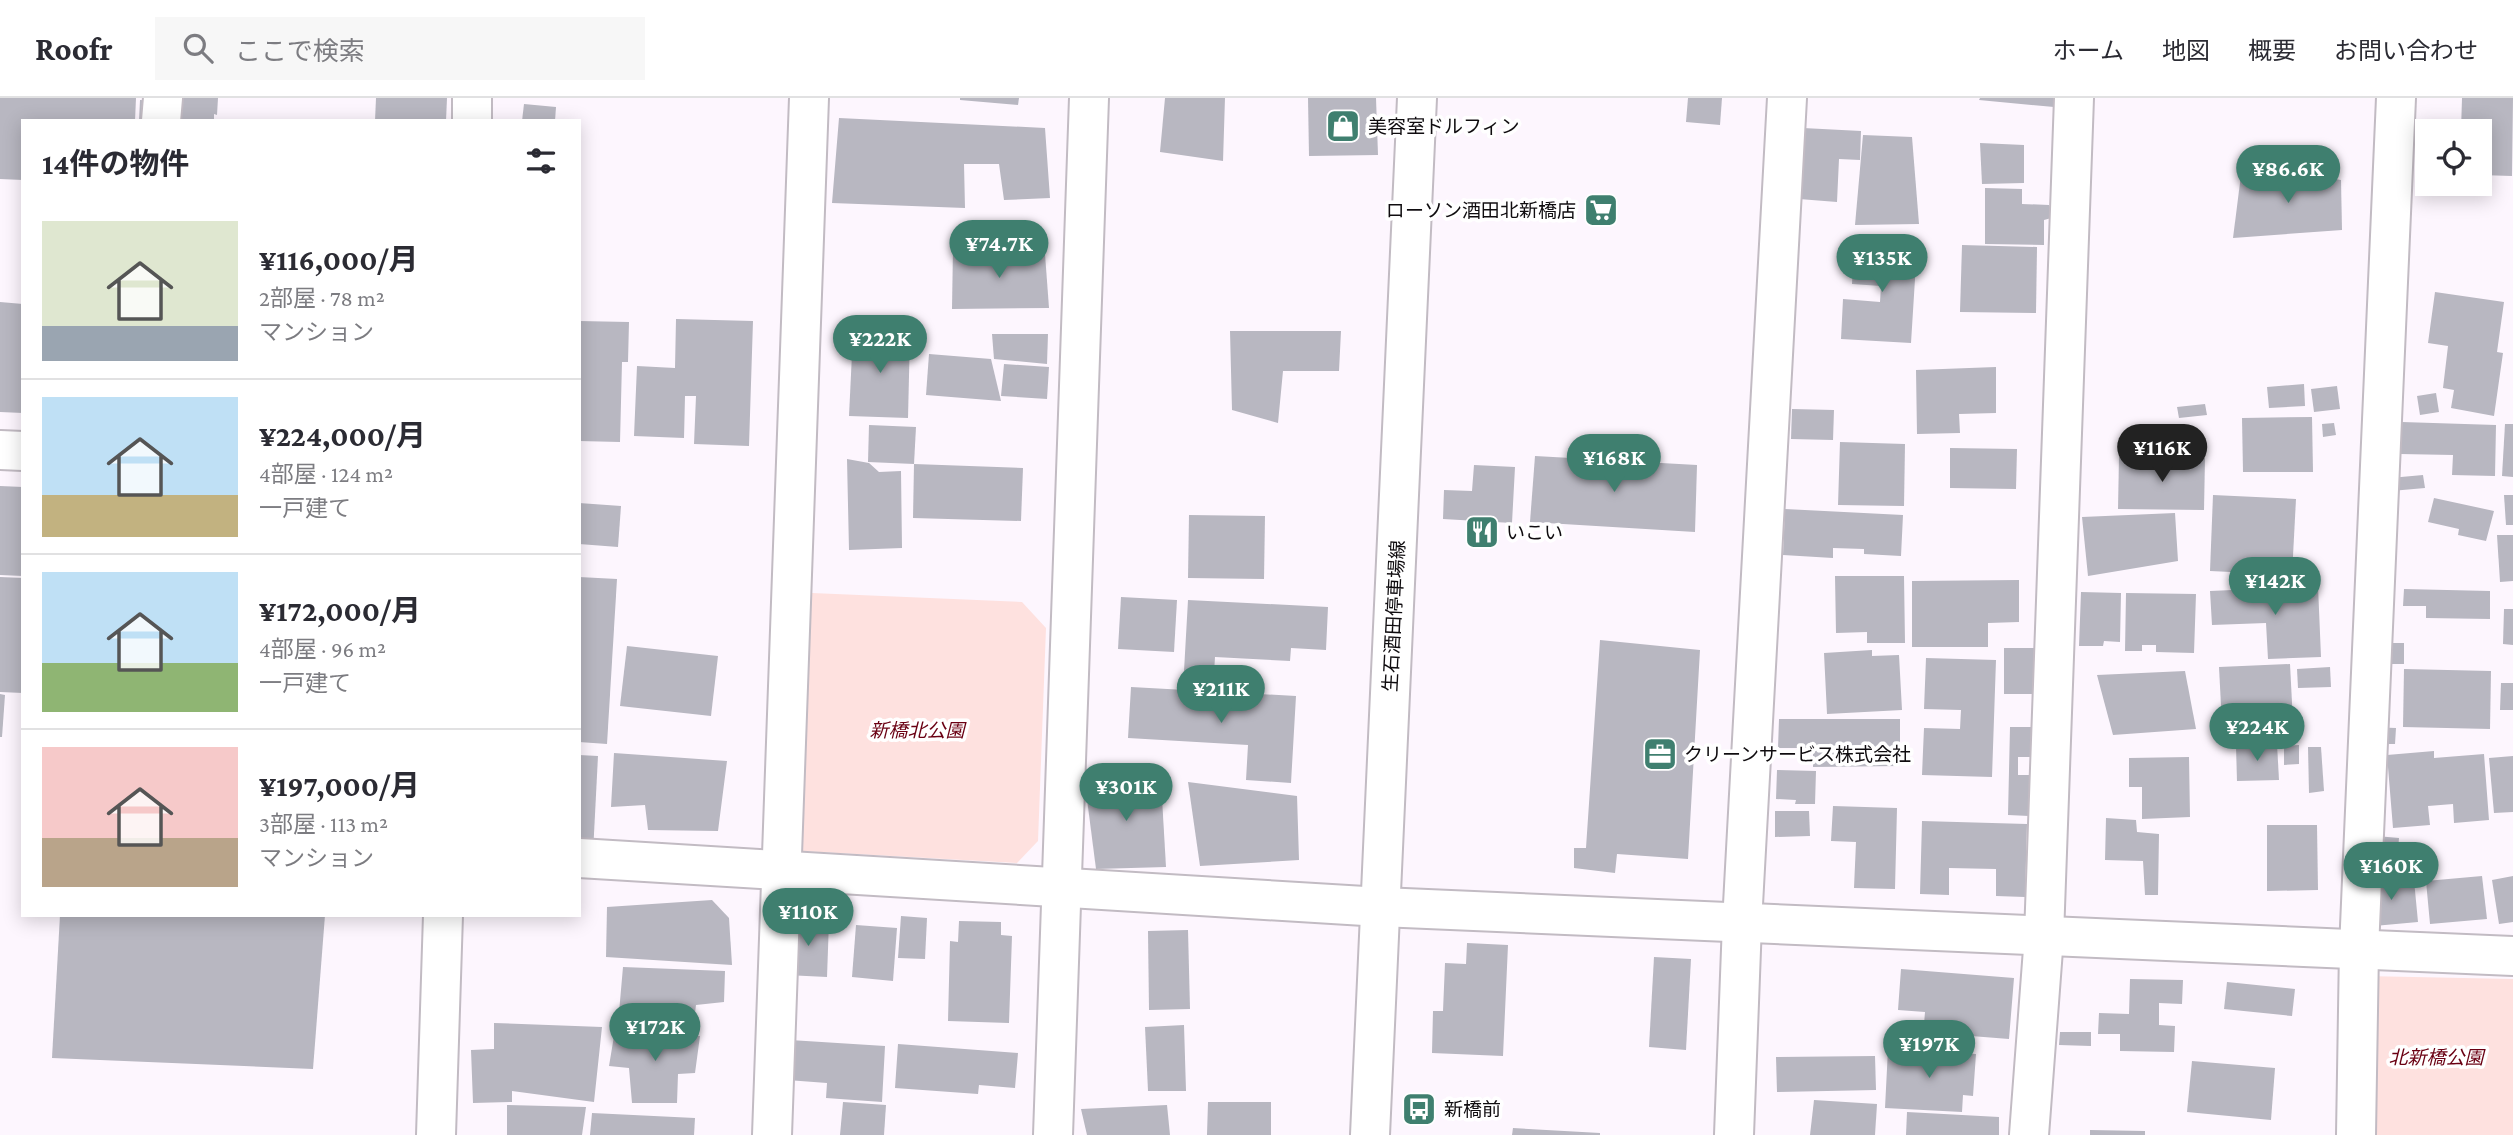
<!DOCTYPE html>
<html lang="ja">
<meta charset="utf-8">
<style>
body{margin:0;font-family:"Crimson Pro","Noto Sans JP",serif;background:#f7f7f7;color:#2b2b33;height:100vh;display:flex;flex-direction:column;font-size:26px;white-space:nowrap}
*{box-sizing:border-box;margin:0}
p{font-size:23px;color:#7c7c81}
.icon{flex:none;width:38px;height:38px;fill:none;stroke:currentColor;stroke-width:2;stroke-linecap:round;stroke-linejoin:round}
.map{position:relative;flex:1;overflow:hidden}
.sheet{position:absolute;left:21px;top:21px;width:560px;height:798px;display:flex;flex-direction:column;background:#fff;border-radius:0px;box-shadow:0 4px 18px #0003}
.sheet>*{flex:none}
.fabs{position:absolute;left:2415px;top:21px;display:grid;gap:14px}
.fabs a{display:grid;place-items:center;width:77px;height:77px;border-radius:0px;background:#fff;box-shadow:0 4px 18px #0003;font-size:35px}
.price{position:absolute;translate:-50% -60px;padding:0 16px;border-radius:24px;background:#3f7f6f;color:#fff;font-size:23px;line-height:46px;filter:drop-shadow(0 2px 4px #0008)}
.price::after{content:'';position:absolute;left:50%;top:42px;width:21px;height:16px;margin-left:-10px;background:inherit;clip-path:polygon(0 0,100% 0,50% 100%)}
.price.active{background:#222;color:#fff}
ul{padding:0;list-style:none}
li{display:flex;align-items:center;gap:21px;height:175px;padding:0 21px}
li+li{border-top:2px solid #e1e1e2}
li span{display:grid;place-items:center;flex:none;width:196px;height:140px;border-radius:0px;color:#555}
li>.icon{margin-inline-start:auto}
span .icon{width:84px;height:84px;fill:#fffc;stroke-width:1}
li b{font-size:30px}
h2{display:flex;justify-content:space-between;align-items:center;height:84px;padding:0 21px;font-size:30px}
header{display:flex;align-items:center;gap:42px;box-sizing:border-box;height:98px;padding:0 35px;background:#fff;border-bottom:2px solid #e1e1e2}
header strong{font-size:33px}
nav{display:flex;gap:38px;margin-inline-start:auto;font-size:24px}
.search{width:490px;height:63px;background:#f7f7f7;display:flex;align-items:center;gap:18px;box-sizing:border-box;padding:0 24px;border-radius:0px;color:#7c7c81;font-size:26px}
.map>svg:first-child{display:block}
.green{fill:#fee1df}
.building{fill:#b8b7c1}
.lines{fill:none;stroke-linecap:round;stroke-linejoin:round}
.minor-casing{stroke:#c2bbc3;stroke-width:42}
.major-casing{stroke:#c2bbc3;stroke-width:42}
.minor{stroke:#fff;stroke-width:38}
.major{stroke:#fff;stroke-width:38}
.labels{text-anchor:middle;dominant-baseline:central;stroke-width:7;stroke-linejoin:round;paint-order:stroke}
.poi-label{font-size:19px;fill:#0f0c0f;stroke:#fff;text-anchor:start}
.street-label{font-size:19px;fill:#0f0c0f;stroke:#fff}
.park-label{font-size:19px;font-style:italic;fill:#6a0013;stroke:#fff}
</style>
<header>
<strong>Roofr</strong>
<div class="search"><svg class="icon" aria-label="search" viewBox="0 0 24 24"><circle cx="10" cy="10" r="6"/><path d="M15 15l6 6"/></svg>ここで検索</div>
<nav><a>ホーム</a><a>地図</a><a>概要</a><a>お問い合わせ</a></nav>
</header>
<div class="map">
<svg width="2513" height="1037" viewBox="0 0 2513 1037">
<rect width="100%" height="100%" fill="#fdf6fe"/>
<g class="green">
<path d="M 812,495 L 1022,504 L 1046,530 L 1038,743 L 1017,765 L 802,753 L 789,734 L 798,511 Z"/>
<path d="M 2364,878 L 2513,881 L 2513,1037 L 2353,1037 Z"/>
</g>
<g class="building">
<path d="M 0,0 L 136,0 L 135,23 L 23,23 L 23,82 L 0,81 Z"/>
<path d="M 158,0 L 218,0 L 217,17 L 214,16 L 214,23 L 139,23 L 140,2 L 158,3 Z"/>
<path d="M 376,0 L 447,0 L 446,23 L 375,23 Z"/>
<path d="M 960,0 L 1019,0 L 1018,7 L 960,2 Z"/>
<path d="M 1165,0 L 1225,0 L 1223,63 L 1160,54 Z"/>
<path d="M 1308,0 L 1376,0 L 1378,57 L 1309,58 Z"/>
<path d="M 1688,0 L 1722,0 L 1720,27 L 1686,24 Z"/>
<path d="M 1980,0 L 2054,0 L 2054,9 L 1979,2 Z"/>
<path d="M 2462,0 L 2513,0 L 2512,78 L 2480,77 L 2480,33 L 2461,33 Z"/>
<path d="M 524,6 L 556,9 L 555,23 L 522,23 Z"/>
<path d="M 839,20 L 1045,30 L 1050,100 L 1004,102 L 999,66 L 964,66 L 965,110 L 832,105 Z"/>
<path d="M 1803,30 L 1861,33 L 1860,62 L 1839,61 L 1837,104 L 1799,101 Z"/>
<path d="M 1863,37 L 1912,39 L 1919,126 L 1855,127 Z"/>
<path d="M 1980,45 L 2024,47 L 2024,85 L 1982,86 Z"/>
<path d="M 2241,77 L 2312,77 L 2341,82 L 2342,132 L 2233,140 Z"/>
<path d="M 1985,90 L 2022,91 L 2022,106 L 2049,107 L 2055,119 L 2044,122 L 2044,147 L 1985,146 Z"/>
<path d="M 1854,145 L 1917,149 L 1911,245 L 1841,241 L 1843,201 L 1880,204 L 1881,188 L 1852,186 Z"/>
<path d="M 1962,147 L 2037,149 L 2036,215 L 1960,214 Z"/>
<path d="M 953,150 L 1045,156 L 1049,210 L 952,211 Z"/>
<path d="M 2435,194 L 2504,204 L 2497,254 L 2503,255 L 2494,318 L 2451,310 L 2454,292 L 2443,290 L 2448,248 L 2428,245 Z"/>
<path d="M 0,204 L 23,206 L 23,315 L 0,314 Z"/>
<path d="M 676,221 L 753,223 L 749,348 L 694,346 L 696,298 L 685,298 L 684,340 L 634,338 L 637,268 L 675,270 Z"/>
<path d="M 579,223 L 629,224 L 628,264 L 622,264 L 620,344 L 579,343 Z"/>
<path d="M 1230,233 L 1341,233 L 1339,273 L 1283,273 L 1278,325 L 1232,312 Z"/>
<path d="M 853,235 L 910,236 L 908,320 L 849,318 Z"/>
<path d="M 992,236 L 1048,236 L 1047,266 L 994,261 Z"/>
<path d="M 929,256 L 991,261 L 1001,303 L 926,297 Z"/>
<path d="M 1004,266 L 1049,269 L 1047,301 L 1001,298 Z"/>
<path d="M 1996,269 L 1996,315 L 1959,316 L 1960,335 L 1917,336 L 1916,272 Z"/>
<path d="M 2304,286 L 2305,308 L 2269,310 L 2267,289 Z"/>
<path d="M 2337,288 L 2340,311 L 2314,314 L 2311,291 Z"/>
<path d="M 2436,295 L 2439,314 L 2420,317 L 2417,298 Z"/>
<path d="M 2205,306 L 2207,317 L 2179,320 L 2177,309 Z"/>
<path d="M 1792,311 L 1834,312 L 1833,342 L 1791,341 Z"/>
<path d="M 2312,319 L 2313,374 L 2243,374 L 2242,320 Z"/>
<path d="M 2402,324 L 2496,327 L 2495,378 L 2452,377 L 2453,357 L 2400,356 Z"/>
<path d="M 2334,325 L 2336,337 L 2323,339 L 2322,326 Z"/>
<path d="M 2505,326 L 2513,326 L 2513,379 L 2502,378 Z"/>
<path d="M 869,327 L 916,329 L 914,366 L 868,364 Z"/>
<path d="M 1840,344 L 1905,346 L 1904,408 L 1838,407 Z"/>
<path d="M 1950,350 L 2017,351 L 2016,391 L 1950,390 Z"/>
<path d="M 1535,358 L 1697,367 L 1695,434 L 1530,424 Z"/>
<path d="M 2119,359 L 2205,360 L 2204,412 L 2118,411 Z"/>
<path d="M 847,361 L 869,365 L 879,374 L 901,373 L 902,450 L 849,452 Z"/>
<path d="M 914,366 L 1023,370 L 1021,423 L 913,420 Z"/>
<path d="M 1474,367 L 1515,369 L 1512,425 L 1443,421 L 1444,392 L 1472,393 Z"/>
<path d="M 2423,377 L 2425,390 L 2380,394 L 2379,381 Z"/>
<path d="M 0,388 L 23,389 L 23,478 L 0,477 Z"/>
<path d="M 2213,397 L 2296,401 L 2292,477 L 2210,473 Z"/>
<path d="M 2504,397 L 2513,397 L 2513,427 L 2506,427 Z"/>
<path d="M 2434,400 L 2494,413 L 2486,443 L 2458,437 L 2459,431 L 2428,424 Z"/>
<path d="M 579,405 L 621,408 L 618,449 L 579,446 Z"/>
<path d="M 1785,411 L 1903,417 L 1901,458 L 1864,456 L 1864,451 L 1833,450 L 1833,460 L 1783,457 Z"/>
<path d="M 2175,415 L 2178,463 L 2088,478 L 2082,419 Z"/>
<path d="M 1189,417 L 1265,418 L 1264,481 L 1188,480 Z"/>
<path d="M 2497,437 L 2513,437 L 2513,483 L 2500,484 Z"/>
<path d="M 1835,478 L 1904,478 L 1905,545 L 1867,545 L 1867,534 L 1836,535 Z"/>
<path d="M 0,479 L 23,480 L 23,595 L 0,594 Z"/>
<path d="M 579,479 L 617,481 L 607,646 L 579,644 Z"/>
<path d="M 2019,482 L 2019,524 L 1988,525 L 1988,549 L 1912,549 L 1912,483 Z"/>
<path d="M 2318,488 L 2321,559 L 2268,561 L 2266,525 L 2212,527 L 2210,493 Z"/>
<path d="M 2404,491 L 2490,493 L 2490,521 L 2426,520 L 2426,508 L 2403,508 Z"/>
<path d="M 2081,494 L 2121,495 L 2120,544 L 2104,543 L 2103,548 L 2079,548 Z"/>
<path d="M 2126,495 L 2196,496 L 2194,555 L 2156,554 L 2156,547 L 2142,547 L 2142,553 L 2125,553 Z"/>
<path d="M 1121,499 L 1177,502 L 1174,554 L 1118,551 Z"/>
<path d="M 1188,502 L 1328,509 L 1326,552 L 1291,550 L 1290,563 L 1215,559 L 1214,575 L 1184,573 Z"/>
<path d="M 2504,511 L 2513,511 L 2513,547 L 2503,546 Z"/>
<path d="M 1600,542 L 1700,552 L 1688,761 L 1617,756 L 1615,775 L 1574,770 L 1574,750 L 1586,750 Z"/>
<rect x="2373" y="545" width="31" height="21"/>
<path d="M 627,548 L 718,558 L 711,618 L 620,608 Z"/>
<path d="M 2004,550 L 2036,550 L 2037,596 L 2004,596 Z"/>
<path d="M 1872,552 L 1872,558 L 1899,557 L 1902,612 L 1827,616 L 1824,555 Z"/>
<path d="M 1926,560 L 1996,562 L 1992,679 L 1922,677 L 1924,630 L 1960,631 L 1961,612 L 1924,611 Z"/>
<path d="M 2290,566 L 2293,624 L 2222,627 L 2219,569 Z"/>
<path d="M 2330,569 L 2331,589 L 2298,590 L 2297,571 Z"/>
<path d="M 2404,571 L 2491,573 L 2490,631 L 2403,629 Z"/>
<path d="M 2185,573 L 2196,631 L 2113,637 L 2097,577 Z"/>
<path d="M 2501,585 L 2513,585 L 2513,612 L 2500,612 Z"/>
<path d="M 1131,589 L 1296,598 L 1291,685 L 1246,682 L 1248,647 L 1128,640 Z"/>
<path d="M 0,596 L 5,597 L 2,639 L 0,639 Z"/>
<path d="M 1779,621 L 1900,621 L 1900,668 L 1813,669 L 1813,650 L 1778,650 Z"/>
<path d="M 2010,629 L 2031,629 L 2031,659 L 2018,659 L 2018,677 L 2030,677 L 2029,718 L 2008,717 Z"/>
<path d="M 2369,629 L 2396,630 L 2395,646 L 2369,646 Z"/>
<path d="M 2277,646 L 2279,682 L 2237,683 L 2236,648 Z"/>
<path d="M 2299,647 L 2299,666 L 2284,667 L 2284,648 Z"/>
<path d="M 2308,649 L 2321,649 L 2324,693 L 2309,695 Z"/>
<path d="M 2434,653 L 2434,660 L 2484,656 L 2489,722 L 2454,725 L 2453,706 L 2428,708 L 2430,727 L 2393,730 L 2387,657 Z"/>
<path d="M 614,655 L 727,663 L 718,733 L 648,732 L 645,707 L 611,709 Z"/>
<path d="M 579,657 L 598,658 L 593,755 L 579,755 Z"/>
<path d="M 2513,658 L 2513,714 L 2494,715 L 2489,660 Z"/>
<path d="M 2189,659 L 2190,719 L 2142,721 L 2142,689 L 2129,689 L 2129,660 Z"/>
<path d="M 1777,672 L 1816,673 L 1815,706 L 1795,706 L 1796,702 L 1776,701 Z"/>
<path d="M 1084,678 L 1161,683 L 1166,769 L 1096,771 Z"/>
<path d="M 1188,684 L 1297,698 L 1299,762 L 1200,768 Z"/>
<path d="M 1833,708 L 1897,710 L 1895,791 L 1854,790 L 1856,744 L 1831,743 Z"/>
<path d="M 1775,713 L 1809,713 L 1810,738 L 1775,739 Z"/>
<path d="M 2106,720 L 2136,722 L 2137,734 L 2159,736 L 2158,797 L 2145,797 L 2143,763 L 2105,762 Z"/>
<path d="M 1922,723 L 2027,726 L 2025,799 L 1996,798 L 1996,771 L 1949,770 L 1949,797 L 1920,796 Z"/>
<path d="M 2267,727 L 2317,727 L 2318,792 L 2267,793 Z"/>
<path d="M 2365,737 L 2399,740 L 2397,764 L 2363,761 Z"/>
<path d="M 2482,778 L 2487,821 L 2430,826 L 2426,783 Z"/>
<path d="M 2513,778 L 2513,824 L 2499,826 L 2492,782 Z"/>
<path d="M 2389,782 L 2390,785 L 2414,782 L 2418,824 L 2374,828 L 2361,785 Z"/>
<path d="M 712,802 L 729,820 L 732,867 L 606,859 L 607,809 Z"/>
<path d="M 60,817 L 325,817 L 313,971 L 52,960 Z"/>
<path d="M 901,818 L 927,820 L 925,861 L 898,860 Z"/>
<path d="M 789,822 L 829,823 L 827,879 L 786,877 Z"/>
<path d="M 959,823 L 1001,824 L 1001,837 L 1012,838 L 1009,925 L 948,923 L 950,843 L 958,844 Z"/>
<path d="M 856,827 L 897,830 L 893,883 L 852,879 Z"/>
<path d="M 1188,832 L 1190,911 L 1149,912 L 1148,833 Z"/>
<path d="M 1467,845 L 1508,847 L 1503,958 L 1432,955 L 1433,913 L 1443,913 L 1445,865 L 1466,866 Z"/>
<path d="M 1654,859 L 1691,861 L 1686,952 L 1649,949 Z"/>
<path d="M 623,869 L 725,873 L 724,904 L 696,907 L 693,931 L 618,926 Z"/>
<path d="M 1901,871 L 2014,880 L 2009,941 L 1971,938 L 1970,942 L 1923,938 L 1925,914 L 1898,912 Z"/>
<path d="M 2130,881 L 2183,882 L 2182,906 L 2159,905 L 2159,927 L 2175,928 L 2174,954 L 2120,953 L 2120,936 L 2098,936 L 2099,915 L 2129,916 Z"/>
<path d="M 2227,884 L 2295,891 L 2292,918 L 2224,911 Z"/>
<path d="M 494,925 L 602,929 L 594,1004 L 512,993 L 512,1004 L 473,1005 L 471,952 L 494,951 Z"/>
<path d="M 1184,927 L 1186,993 L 1148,993 L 1145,929 Z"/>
<path d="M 615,932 L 700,938 L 695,975 L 678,976 L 677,1005 L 632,1005 L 629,970 L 609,968 Z"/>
<path d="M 2060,934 L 2091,934 L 2091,948 L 2059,947 Z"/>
<path d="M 790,942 L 885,948 L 882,1004 L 826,1000 L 827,985 L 787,982 Z"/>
<path d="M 898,946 L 1018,955 L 1015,990 L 979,987 L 978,996 L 895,990 Z"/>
<path d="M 1888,951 L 1976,956 L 1973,998 L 1963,997 L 1962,1014 L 1885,1010 Z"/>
<path d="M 1875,958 L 1876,992 L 1777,994 L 1776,959 Z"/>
<path d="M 2192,963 L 2275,970 L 2271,1022 L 2187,1014 Z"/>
<path d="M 1814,1002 L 1877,1006 L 1875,1037 L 1810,1037 Z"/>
<path d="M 843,1004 L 886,1007 L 884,1037 L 840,1037 Z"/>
<path d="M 1208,1004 L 1271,1004 L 1271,1037 L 1207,1037 Z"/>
<path d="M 507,1007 L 586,1009 L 582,1037 L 507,1037 Z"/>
<path d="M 1167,1007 L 1170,1037 L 1087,1037 L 1081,1011 Z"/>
<path d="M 1907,1014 L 1999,1019 L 1999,1037 L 1906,1037 Z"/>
<path d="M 592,1015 L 695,1020 L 694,1037 L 590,1037 Z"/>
<path d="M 1513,1030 L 1600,1035 L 1600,1037 L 1512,1037 Z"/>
<path d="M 2090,1032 L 2145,1033 L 2145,1037 L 2090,1037 Z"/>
</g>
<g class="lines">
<g class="minor-casing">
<g id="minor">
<path d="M 161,23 L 163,0"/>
<path d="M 472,23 L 472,0"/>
<path d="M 0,352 L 23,353"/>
<path d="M 579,760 L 1381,809 L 2513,858"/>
<path d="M 436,1037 L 443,817"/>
<path d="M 772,1037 L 809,0"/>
<path d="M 1053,1037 L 1089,0"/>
<path d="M 1734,1037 L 1742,825 L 1787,0"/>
<path d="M 2029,1037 L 2044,838 L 2074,0"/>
<path d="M 2356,1037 L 2359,851 L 2396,0"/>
</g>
</g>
<g class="major-casing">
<path id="major" d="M 1370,1037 L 1417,0"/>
</g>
<use href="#minor" class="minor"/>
<use href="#major" class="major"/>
</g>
<defs>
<g id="shop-square" transform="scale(1.75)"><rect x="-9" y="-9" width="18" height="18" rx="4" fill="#3f7f6f" stroke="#fff"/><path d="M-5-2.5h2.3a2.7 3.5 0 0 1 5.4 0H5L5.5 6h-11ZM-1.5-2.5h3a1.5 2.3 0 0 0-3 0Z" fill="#fff"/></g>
<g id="supermarket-square" transform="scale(1.75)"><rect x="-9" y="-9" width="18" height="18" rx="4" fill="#3f7f6f" stroke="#fff"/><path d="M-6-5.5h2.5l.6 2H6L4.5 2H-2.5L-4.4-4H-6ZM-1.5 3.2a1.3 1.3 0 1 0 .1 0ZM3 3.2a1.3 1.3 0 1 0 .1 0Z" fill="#fff"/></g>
<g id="restaurant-square" transform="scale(1.75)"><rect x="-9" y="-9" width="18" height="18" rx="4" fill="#3f7f6f" stroke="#fff"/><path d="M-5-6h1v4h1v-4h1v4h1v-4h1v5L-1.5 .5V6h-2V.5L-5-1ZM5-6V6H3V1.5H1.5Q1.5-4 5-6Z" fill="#fff"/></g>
<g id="office-square" transform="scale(1.75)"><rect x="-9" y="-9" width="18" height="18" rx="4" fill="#3f7f6f" stroke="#fff"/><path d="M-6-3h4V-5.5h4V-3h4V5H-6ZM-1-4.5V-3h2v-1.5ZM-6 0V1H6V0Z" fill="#fff"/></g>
<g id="bus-square" transform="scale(1.75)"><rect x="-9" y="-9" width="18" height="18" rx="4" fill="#3f7f6f" stroke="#fff"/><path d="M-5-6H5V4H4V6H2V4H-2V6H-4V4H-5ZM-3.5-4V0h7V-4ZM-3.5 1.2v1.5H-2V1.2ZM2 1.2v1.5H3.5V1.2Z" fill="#fff"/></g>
</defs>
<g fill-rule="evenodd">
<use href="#shop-square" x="1343" y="28"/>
<use href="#supermarket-square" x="1601" y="112"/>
<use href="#restaurant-square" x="1482" y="434"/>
<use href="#office-square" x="1660" y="656"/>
<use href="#bus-square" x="1419" y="1011"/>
</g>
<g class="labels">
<g class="poi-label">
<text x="1368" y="28">美容室ドルフィン</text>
<text x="1576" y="112" text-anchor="end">ローソン酒田北新橋店</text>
<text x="1506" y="434">いこい</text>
<text x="1684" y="656">クリーンサービス株式会社</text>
<text x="1444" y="1011">新橋前</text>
</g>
<g class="street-label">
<text transform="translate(1394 518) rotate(-87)">生石酒田停車場線</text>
</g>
<g class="park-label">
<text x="917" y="632">新橋北公園</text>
<text x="2436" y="959">北新橋公園</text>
</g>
</g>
</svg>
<div class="fabs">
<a><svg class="icon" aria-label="locate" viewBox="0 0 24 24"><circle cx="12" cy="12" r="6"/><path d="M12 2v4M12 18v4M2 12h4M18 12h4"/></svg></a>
</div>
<b class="price" style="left:2288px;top:107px">¥86.6K</b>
<b class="price" style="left:999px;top:182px">¥74.7K</b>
<b class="price" style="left:1882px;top:196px">¥135K</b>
<b class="price" style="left:880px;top:277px">¥222K</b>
<b class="price active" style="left:2162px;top:386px">¥116K</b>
<b class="price" style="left:1614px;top:396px">¥168K</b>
<b class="price" style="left:2275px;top:519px">¥142K</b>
<b class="price" style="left:1221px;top:627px">¥211K</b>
<b class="price" style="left:2257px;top:665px">¥224K</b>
<b class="price" style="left:1126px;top:725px">¥301K</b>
<b class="price" style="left:2391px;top:804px">¥160K</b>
<b class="price" style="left:808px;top:850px">¥110K</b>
<b class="price" style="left:655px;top:965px">¥172K</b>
<b class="price" style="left:1929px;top:982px">¥197K</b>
<section class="sheet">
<h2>14件の物件<svg class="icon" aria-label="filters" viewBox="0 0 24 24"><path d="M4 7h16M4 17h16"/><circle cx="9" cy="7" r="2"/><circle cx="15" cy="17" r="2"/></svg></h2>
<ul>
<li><span style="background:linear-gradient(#dfe7d0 75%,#9aa5b1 0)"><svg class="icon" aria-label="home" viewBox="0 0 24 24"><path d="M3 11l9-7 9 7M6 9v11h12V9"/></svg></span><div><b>¥116,000/月</b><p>2部屋 · 78 m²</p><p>マンション</p></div></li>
<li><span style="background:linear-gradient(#bfe0f5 70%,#c2b280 0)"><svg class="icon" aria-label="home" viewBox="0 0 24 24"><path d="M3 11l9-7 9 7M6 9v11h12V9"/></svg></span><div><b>¥224,000/月</b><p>4部屋 · 124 m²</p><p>一戸建て</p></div></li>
<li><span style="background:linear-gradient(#bfe0f5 65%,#8fb573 0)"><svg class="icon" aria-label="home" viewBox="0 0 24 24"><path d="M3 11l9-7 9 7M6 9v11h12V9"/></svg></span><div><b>¥172,000/月</b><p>4部屋 · 96 m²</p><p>一戸建て</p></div></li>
<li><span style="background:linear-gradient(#f6c9c9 65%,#b9a48a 0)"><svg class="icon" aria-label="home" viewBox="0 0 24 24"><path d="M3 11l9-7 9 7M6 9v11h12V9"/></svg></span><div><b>¥197,000/月</b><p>3部屋 · 113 m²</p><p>マンション</p></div></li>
</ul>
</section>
</div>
